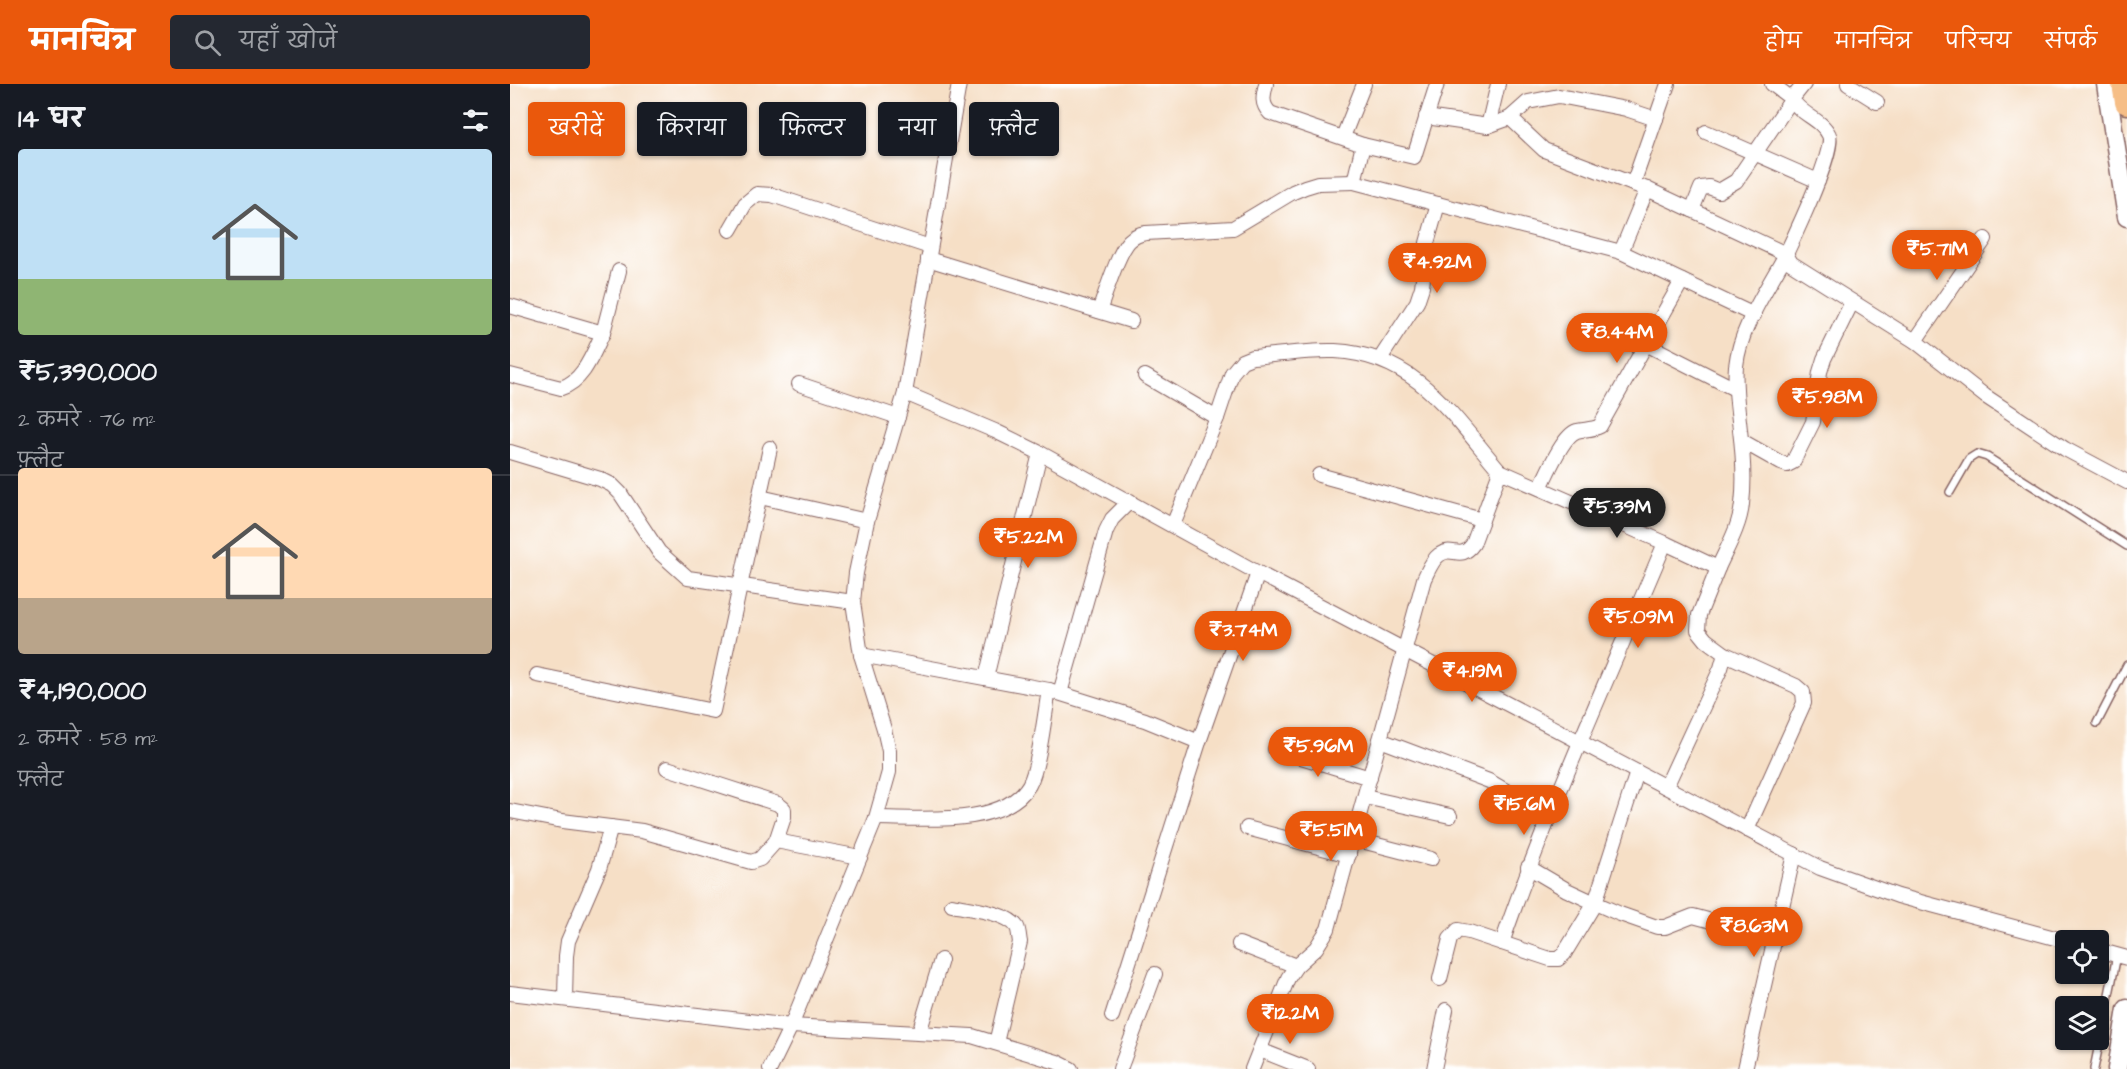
<!DOCTYPE html>
<html lang="hi">
<meta charset="utf-8">
<style>
body{margin:0;font-family:"Architects Daughter","Playpen Sans Deva",sans-serif;background:#242831;color:#f1f3f6;height:100vh;display:flex;flex-direction:column;font-size:22px;white-space:nowrap}
*{box-sizing:border-box;margin:0}
p{font-size:20px;color:#9ea1a6}
.icon{flex:none;width:33px;height:33px;fill:none;stroke:currentColor;stroke-width:2;stroke-linecap:round;stroke-linejoin:round}
.map{position:relative;flex:1;overflow:hidden}
.details{display:flex;flex-direction:column;background:#171b24;width:510px}
.details>*{flex:none}
.hud{position:absolute;left:18px;top:18px;width:570px;height:54px;display:flex;gap:12px}
.controls{position:absolute;left:1545px;top:846px;display:grid;gap:12px}
.controls a{display:grid;place-items:center;width:54px;height:54px;border-radius:6px;background:#171b24;box-shadow:0 2px 4px #0004;font-size:30px}
.price{position:absolute;translate:-50% -51px;padding:0 14px;border-radius:21px;background:#ea580c;color:#fff;font-size:20px;line-height:39px;filter:drop-shadow(0 2px 3px #0008)}
.price::after{content:'';position:absolute;left:50%;top:36px;width:18px;height:14px;margin-left:-9px;background:inherit;clip-path:polygon(0 0,100% 0,50% 100%)}
.price.selected{background:#222;color:#fff}
ul{padding:0;list-style:none}
li{display:grid;align-content:center;gap:12px;height:318px;padding:0 18px}
li+li{border-top:2px solid #363941}
li span{display:grid;place-items:center;height:186px;border-radius:6px;color:#555}
li>.icon{margin-inline-start:auto}
span .icon{width:108px;height:108px;fill:#fffc;stroke-width:1}
li b{font-size:26px}
h2{display:flex;justify-content:space-between;align-items:center;height:72px;padding:0 18px;font-size:26px}
.chip{padding:0 21px;border-radius:6px;background:#171b24;box-shadow:0 2px 4px #0004;font-size:21px;line-height:54px}
.chip.selected{background:#ea580c;color:#fff}
header{display:flex;align-items:center;gap:36px;box-sizing:border-box;height:84px;padding:0 30px;background:#ea580c;color:#fff}
header strong{font-size:28px}
nav{display:flex;gap:33px;margin-inline-start:auto;font-size:21px}
.search{width:420px;height:54px;background:#242831;display:flex;align-items:center;gap:15px;box-sizing:border-box;padding:0 21px;border-radius:6px;color:#9ea1a6;font-size:22px}
main{display:flex;flex:1;min-height:0}
.map>svg:first-child{display:block}
.lines{fill:none;stroke-linecap:round;stroke-linejoin:round}
.service-casing{stroke:#866261;stroke-width:10}
.minor-casing{stroke:#866261;stroke-width:16}
.tertiary-casing{stroke:#866261;stroke-width:21}
.trunk-casing{stroke:#866261;stroke-width:27}
.service{stroke:#fff;stroke-width:7}
.minor{stroke:#fff;stroke-width:14}
.tertiary{stroke:#fff;stroke-width:18}
.trunk{stroke:#f6be86;stroke-width:24}
</style>
<header>
<strong>मानचित्र</strong>
<div class="search"><svg class="icon" aria-label="search" viewBox="0 0 24 24"><circle cx="10" cy="10" r="6"/><path d="M15 15l6 6"/></svg>यहाँ खोजें</div>
<nav><a>होम</a><a>मानचित्र</a><a>परिचय</a><a>संपर्क</a></nav>
</header>
<main>
<section class="details">
<h2>14 घर<svg class="icon" aria-label="filters" viewBox="0 0 24 24"><path d="M4 7h16M4 17h16"/><circle cx="9" cy="7" r="2"/><circle cx="15" cy="17" r="2"/></svg></h2>
<ul>
<li><span style="background:linear-gradient(#bfe0f5 70%,#8fb573 0)"><svg class="icon" aria-label="home" viewBox="0 0 24 24"><path d="M3 11l9-7 9 7M6 9v11h12V9"/></svg></span><div><b>₹5,390,000</b><p>2 कमरे · 76 m²</p><p>फ़्लैट</p></div></li>
<li><span style="background:linear-gradient(#ffd9b3 70%,#b9a48a 0)"><svg class="icon" aria-label="home" viewBox="0 0 24 24"><path d="M3 11l9-7 9 7M6 9v11h12V9"/></svg></span><div><b>₹4,190,000</b><p>2 कमरे · 58 m²</p><p>फ़्लैट</p></div></li>
</ul>
</section>
<div class="map">
<svg width="1617" height="985" viewBox="0 0 1617 985">
<rect width="100%" height="100%" fill="#fff"/>
<filter id="ink" filterUnits="userSpaceOnUse"><feTurbulence type="fractalNoise" baseFrequency=".0167" numOctaves="2"/><feDisplacementMap in="SourceGraphic" scale="12" xChannelSelector="R" yChannelSelector="G"/><feConvolveMatrix kernelMatrix="1 2 1 2 8 2 1 2 1" color-interpolation-filters="sRGB"/></filter>
<filter id="wash" filterUnits="userSpaceOnUse"><feTurbulence type="fractalNoise" baseFrequency=".008" numOctaves="4" result="noise"/><feDisplacementMap in="SourceGraphic" scale="24" xChannelSelector="R" yChannelSelector="G"/><feGaussianBlur stdDeviation="1.35" result="paint"/><feColorMatrix in="noise" values="0 0 0 0 0 0 0 0 0 0 0 0 0 0 0 0 0 1.4 0 .05"/><feComposite in="paint" operator="in"/></filter>
<g filter="url(#wash)">
<rect width="100%" height="100%" fill="#f6dfc6"/>
</g>
<g filter="url(#ink)">
<g class="lines">
<g class="service-casing">
<g id="service">
<path d="M 1440,408 L 1459,375 L 1467,370 L 1477,373 L 1617,462"/>
<path d="M 1587,639 L 1617,581"/>
<path d="M 1584,985 L 1607,871"/>
</g>
</g>
<g class="minor-casing">
<g id="minor">
<path d="M 756,0 C 753,12 751,20 760,29 L 853,61 L 844,98 L 1111,168 L 1137,105 L 1123,100"/>
<path d="M 1294,0 L 1282,15 C 1290,31 1311,34 1319,51 C 1326,65 1285,151 1276,170 L 1281,179 L 1405,257 L 1475,312 L 1555,365 L 1617,398"/>
<path d="M 1338,0 L 1367,18"/>
<path d="M 916,33 L 978,42 L 1000,34 L 1018,18 L 1049,12 L 1116,25 L 1146,35"/>
<path d="M 1000,34 L 1034,66 L 1123,100 L 1158,0"/>
<path d="M 978,42 L 988,0"/>
<path d="M 1196,48 L 1308,97"/>
<path d="M 833,53 L 854,0"/>
<path d="M 853,61 L 904,73 L 927,0"/>
<path d="M 1137,105 L 1276,170 C 1258,204 1230,243 1226,282 C 1224,304 1228,325 1230,346 C 1233,370 1235,396 1232,420 C 1230,442 1217,464 1208,484"/>
<path d="M 1182,126 L 1191,104 L 1199,103 L 1209,107 L 1226,97 L 1282,15 L 1262,0"/>
<path d="M 220,146 L 235,120 L 247,110 L 262,111 L 420,163"/>
<path d="M 1111,168 L 1244,231"/>
<path d="M 418,175 L 621,237"/>
<path d="M 0,222 L 93,249 L 109,187"/>
<path d="M 589,227 C 596,209 607,170 619,157 C 624,152 629,150 636,149 L 723,144 L 783,108 L 795,103 L 808,99 L 844,98"/>
<path d="M 1405,257 L 1475,155"/>
<path d="M 1136,260 L 1172,197"/>
<path d="M 870,275 L 907,218 L 912,203 L 917,159 L 928,120"/>
<path d="M 0,291 L 51,304 C 74,297 83,269 93,249"/>
<path d="M 635,292 L 707,334"/>
<path d="M 289,300 L 388,333"/>
<path d="M 395,309 L 485,347 L 530,369 L 748,489 L 1310,784 L 1388,812 L 1556,857"/>
<path d="M 1232,357 L 1271,379 L 1277,381 L 1283,378 L 1303,338 L 1310,288 L 1314,275 L 1342,218"/>
<path d="M 0,368 L 90,395 L 102,401 L 110,409 L 149,468 L 178,494 L 343,518"/>
<path d="M 809,391 L 972,436"/>
<path d="M 1030,404 C 1037,390 1053,351 1067,347 C 1075,345 1082,346 1090,342 L 1136,260 L 1225,305"/>
<path d="M 250,413 L 357,437"/>
<path d="M 663,441 L 707,334 L 722,289 L 732,277 L 742,273 C 769,271 798,266 825,267 C 906,271 942,331 990,387"/>
<path d="M 1215,570 L 1286,602 L 1293,608 L 1294,619 L 1237,746"/>
<path d="M 351,571 L 539,606 L 635,636 L 689,658 L 602,932"/>
<path d="M 27,591 L 203,627 L 260,364"/>
<path d="M 476,594 L 530,369"/>
<path d="M 550,609 L 596,447 L 602,435 L 620,417"/>
<path d="M 870,656 L 979,697 L 1039,732"/>
<path d="M 689,658 L 748,489"/>
<path d="M 765,665 L 860,694"/>
<path d="M 157,684 L 268,720 L 274,725 L 274,733 L 266,757"/>
<path d="M 855,713 L 940,732"/>
<path d="M 0,727 L 52,737 L 132,747 L 241,778 L 250,775 L 266,757 L 350,773"/>
<path d="M 366,734 C 409,734 493,744 519,701 C 529,684 535,628 539,606"/>
<path d="M 737,744 L 839,771"/>
<path d="M 844,755 L 921,775"/>
<path d="M 1018,783 L 1057,806 L 1085,819 L 1110,830 L 1147,843 L 1155,843 L 1183,832 L 1265,854"/>
<path d="M 442,821 C 459,825 497,828 507,843 C 509,847 509,854 510,858 L 486,959"/>
<path d="M 992,859 C 1039,723 1099,592 1155,459"/>
<path d="M 729,860 L 786,882"/>
<path d="M 1588,866 L 1617,874"/>
<path d="M 930,895 L 940,855 L 948,846 L 959,848 L 1040,875 L 1048,875 L 1054,870 L 1085,819 L 1127,688"/>
<path d="M 0,909 L 281,942 L 462,952 L 547,978 L 561,985"/>
<path d="M 55,915 L 56,872 L 58,857 L 89,785 L 101,743"/>
<path d="M 409,949 L 431,876"/>
<path d="M 750,966 L 798,985"/>
<path d="M 260,985 L 281,942 L 366,734 L 379,688 L 379,667 L 374,645 L 351,571 L 343,518 L 346,489 L 357,437 L 395,309 L 449,0"/>
<path d="M 610,985 L 645,890"/>
<path d="M 742,985 L 778,894 L 786,882 L 806,864 L 818,845 L 914,495 C 918,487 922,476 929,471 C 943,461 950,478 963,460 L 990,387 L 1155,459 L 1208,484 L 1189,531 L 1188,546 L 1196,556 L 1215,570 L 1211,584 L 1156,703"/>
<path d="M 924,985 L 936,926"/>
<path d="M 1235,985 L 1284,770"/>
</g>
</g>
<g class="tertiary-casing">
<g id="tertiary">
<path d="M 1596,0 L 1617,133"/>
<path d="M 1607,985 L 1617,925"/>
</g>
</g>
<g class="trunk-casing">
<path id="trunk" d="M 1614,0 L 1617,18"/>
</g>
<use href="#service" class="service"/>
<use href="#minor" class="minor"/>
<use href="#tertiary" class="tertiary"/>
<use href="#trunk" class="trunk"/>
</g>
</g>
</svg>
<div class="controls">
<a><svg class="icon" aria-label="locate" viewBox="0 0 24 24"><circle cx="12" cy="12" r="6"/><path d="M12 2v4M12 18v4M2 12h4M18 12h4"/></svg></a>
<a><svg class="icon" aria-label="layers" viewBox="0 0 24 24"><path d="M12 4l9 5-9 5-9-5zM3 14l9 5 9-5"/></svg></a>
</div>
<b class="price" style="left:1427px;top:197px">₹5.71M</b>
<b class="price" style="left:927px;top:210px">₹4.92M</b>
<b class="price" style="left:1107px;top:280px">₹8.44M</b>
<b class="price" style="left:1317px;top:345px">₹5.98M</b>
<b class="price selected" style="left:1107px;top:455px">₹5.39M</b>
<b class="price" style="left:518px;top:485px">₹5.22M</b>
<b class="price" style="left:1128px;top:565px">₹5.09M</b>
<b class="price" style="left:733px;top:578px">₹3.74M</b>
<b class="price" style="left:962px;top:619px">₹4.19M</b>
<b class="price" style="left:808px;top:694px">₹5.96M</b>
<b class="price" style="left:1014px;top:752px">₹15.6M</b>
<b class="price" style="left:821px;top:778px">₹5.51M</b>
<b class="price" style="left:1244px;top:874px">₹8.63M</b>
<b class="price" style="left:780px;top:961px">₹12.2M</b>
<div class="hud">
<a class="chip selected">खरीदें</a>
<a class="chip">किराया</a>
<a class="chip">फ़िल्टर</a>
<a class="chip">नया</a>
<a class="chip">फ़्लैट</a>
</div>
</div>
</main>
